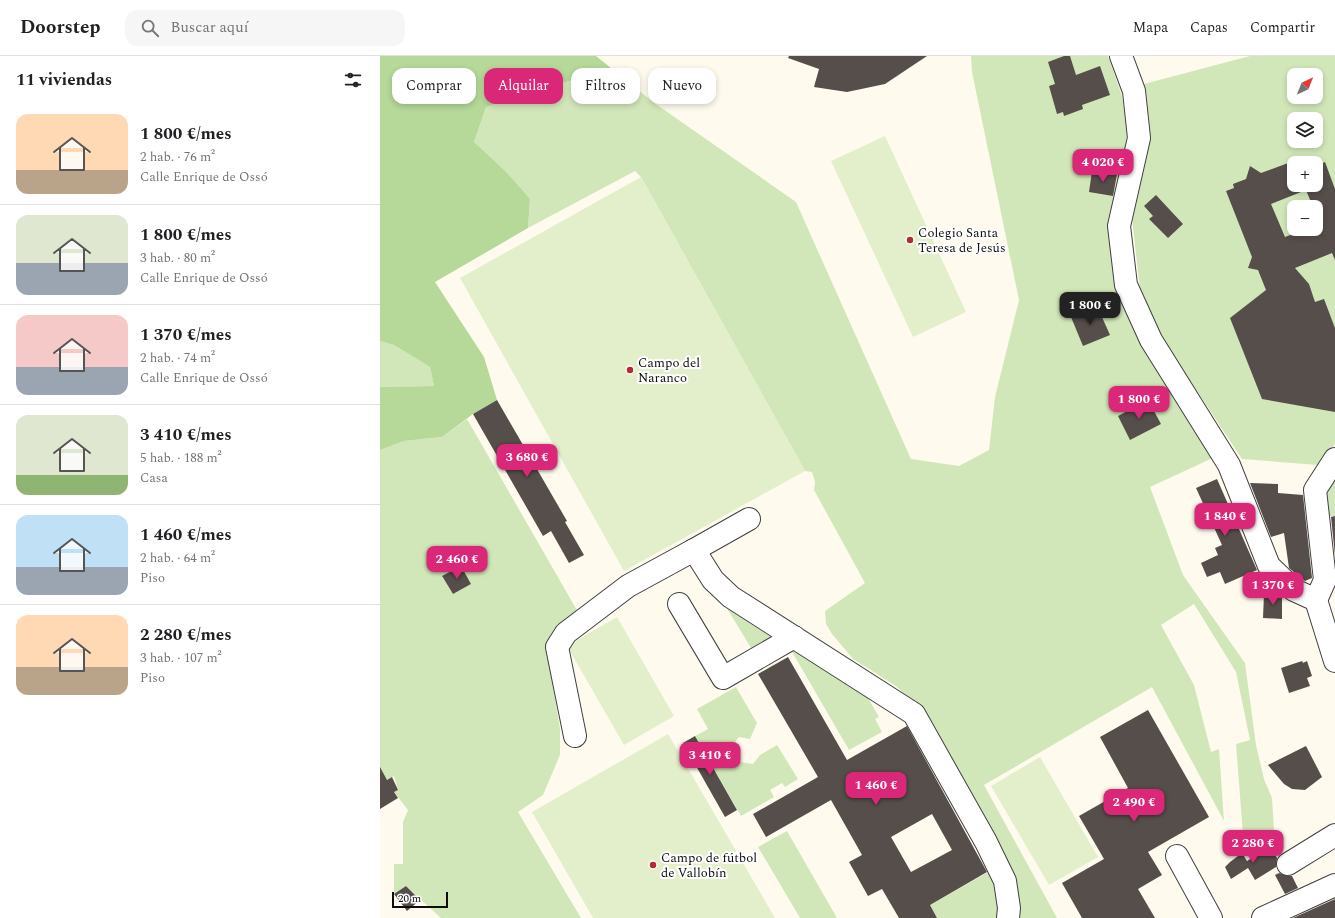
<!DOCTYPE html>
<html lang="es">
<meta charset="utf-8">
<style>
body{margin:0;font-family:Spectral,serif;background:#f6f6f6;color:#202124;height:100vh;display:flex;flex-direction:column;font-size:15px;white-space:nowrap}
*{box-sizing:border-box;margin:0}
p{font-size:13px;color:#757577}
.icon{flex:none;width:22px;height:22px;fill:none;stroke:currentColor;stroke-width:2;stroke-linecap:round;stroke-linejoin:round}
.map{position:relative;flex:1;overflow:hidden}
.sheet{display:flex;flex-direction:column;background:#fff;width:380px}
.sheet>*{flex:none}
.guide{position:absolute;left:12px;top:12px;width:380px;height:36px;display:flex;gap:8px}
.needle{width:26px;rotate:43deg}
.fabs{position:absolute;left:907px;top:12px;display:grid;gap:8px}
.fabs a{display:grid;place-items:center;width:36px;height:36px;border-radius:8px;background:#fff;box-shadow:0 2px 6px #0003;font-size:20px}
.scale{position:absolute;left:12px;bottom:10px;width:56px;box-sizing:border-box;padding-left:4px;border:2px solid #0d0d0d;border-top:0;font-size:11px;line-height:14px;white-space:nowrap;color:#0d0d0d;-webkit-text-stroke:3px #fff;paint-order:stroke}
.price{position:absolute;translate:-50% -34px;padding:0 9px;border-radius:8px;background:#db2777;color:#fff;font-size:13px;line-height:26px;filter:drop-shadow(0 1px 2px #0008)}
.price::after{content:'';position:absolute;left:50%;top:24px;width:12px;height:9px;margin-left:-6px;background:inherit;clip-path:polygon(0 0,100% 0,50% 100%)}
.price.active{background:#222;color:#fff}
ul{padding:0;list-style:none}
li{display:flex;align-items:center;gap:12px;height:100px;padding:0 16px}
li+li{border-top:1px solid #e0e0e0}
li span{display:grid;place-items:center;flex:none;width:112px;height:80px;border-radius:12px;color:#555}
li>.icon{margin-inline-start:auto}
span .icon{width:48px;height:48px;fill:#fffc;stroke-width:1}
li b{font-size:17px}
h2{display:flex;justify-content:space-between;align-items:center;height:48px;padding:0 16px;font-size:17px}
.chip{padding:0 14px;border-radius:12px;background:#fff;box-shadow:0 2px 6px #0003;font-size:14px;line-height:36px}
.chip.active{background:#db2777;color:#fff}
header{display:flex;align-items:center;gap:24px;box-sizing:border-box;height:56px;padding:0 20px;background:#fff;border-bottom:1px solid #e0e0e0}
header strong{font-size:19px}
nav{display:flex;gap:22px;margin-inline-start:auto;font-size:14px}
.search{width:280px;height:36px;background:#f6f6f6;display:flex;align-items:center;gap:10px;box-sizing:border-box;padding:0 14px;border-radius:12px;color:#757577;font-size:15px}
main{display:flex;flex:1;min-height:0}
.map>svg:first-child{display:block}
.green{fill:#d2e7b9;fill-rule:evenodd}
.forest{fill:#b6d899}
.pitch{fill:#e3efcb}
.building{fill:#564e4a;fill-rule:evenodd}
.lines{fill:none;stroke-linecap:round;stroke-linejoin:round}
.minor-casing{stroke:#404040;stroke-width:24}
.minor{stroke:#fff;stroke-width:22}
.poi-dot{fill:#b82a33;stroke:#fff;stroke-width:1.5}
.labels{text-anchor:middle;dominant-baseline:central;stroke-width:4;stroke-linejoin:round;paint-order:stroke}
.poi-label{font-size:13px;fill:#0d0d0d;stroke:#fff;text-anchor:start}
</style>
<header>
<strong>Doorstep</strong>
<div class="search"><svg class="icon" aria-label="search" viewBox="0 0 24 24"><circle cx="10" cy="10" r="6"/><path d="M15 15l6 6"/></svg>Buscar aquí</div>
<nav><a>Mapa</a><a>Capas</a><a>Compartir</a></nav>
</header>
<main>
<section class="sheet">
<h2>11 viviendas<svg class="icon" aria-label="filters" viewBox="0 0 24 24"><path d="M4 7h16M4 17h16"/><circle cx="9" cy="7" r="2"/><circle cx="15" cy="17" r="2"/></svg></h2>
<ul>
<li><span style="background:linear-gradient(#ffd9b3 70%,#b9a48a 0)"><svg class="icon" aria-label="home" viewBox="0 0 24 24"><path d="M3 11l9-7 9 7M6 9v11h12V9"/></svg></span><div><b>1 800 €/mes</b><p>2 hab. · 76 m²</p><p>Calle Enrique de Ossó</p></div></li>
<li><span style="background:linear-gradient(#dfe7d0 60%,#9aa5b1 0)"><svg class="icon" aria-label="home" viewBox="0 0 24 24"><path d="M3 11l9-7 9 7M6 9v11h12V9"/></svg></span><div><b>1 800 €/mes</b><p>3 hab. · 80 m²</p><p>Calle Enrique de Ossó</p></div></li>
<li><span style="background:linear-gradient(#f6c9c9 65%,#9aa5b1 0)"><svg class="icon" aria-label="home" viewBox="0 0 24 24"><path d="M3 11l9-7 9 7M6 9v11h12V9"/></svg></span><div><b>1 370 €/mes</b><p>2 hab. · 74 m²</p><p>Calle Enrique de Ossó</p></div></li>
<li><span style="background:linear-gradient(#dfe7d0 75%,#8fb573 0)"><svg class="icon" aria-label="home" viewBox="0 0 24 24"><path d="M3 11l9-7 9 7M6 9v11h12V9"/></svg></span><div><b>3 410 €/mes</b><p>5 hab. · 188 m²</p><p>Casa</p></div></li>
<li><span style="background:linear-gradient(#bfe0f5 65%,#9aa5b1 0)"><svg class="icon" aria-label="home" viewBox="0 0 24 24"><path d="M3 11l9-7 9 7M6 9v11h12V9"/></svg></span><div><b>1 460 €/mes</b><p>2 hab. · 64 m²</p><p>Piso</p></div></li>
<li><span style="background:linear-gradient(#ffd9b3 65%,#b9a48a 0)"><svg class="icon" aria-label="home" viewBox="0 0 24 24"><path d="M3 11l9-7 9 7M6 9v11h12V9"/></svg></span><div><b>2 280 €/mes</b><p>3 hab. · 107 m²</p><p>Piso</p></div></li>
</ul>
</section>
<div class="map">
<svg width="955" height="862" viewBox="0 0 955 862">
<rect width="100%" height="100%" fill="#fefbee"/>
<g class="green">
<path d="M 591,0 L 728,0 L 742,40 L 748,74 L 731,173 L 731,194 L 735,223 L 835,401 L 770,431 L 803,519 L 865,607 L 876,689 L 884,723 L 892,742 L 894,773 L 891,779 L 865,795 L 862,788 L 863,779 L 856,688 L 870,684 L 856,616 L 814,548 L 781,569 L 814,629 L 831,696 L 839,693 L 844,765 L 772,631 L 604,729 L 677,862 L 639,862 L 543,656 L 516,630 L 473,603 L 452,578 L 446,568 L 445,555 L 485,527 L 434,434 L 435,426 L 432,416 L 425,415 L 261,121 L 255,115 L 148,172 L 150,143 L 94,86 L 106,51 L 231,12 L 273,46 L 416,146 L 531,403 L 579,410 L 609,394 L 615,341 L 639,244 L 592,16 Z"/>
<path d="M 870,0 L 955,0 L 955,388 L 938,409 L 862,403 L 778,276 L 760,234 L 752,162 L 769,85 L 767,48 L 764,28 ZM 914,19 L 936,19 L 936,41 L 914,41 ZM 914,63 L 936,63 L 936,85 L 914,85 ZM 914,107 L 936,107 L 936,129 L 914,129 ZM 914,151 L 936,151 L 936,173 L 914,173 Z"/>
<path d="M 0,285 L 14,289 L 50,311 L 54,330 L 0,331 Z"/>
<path d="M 87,363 L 198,556 L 173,583 L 172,624 L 180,673 L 180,699 L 163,739 L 138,756 L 201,862 L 61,862 L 26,830 L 14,838 L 14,808 L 23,808 L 23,766 L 28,754 L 14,736 L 18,734 L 14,720 L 0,728 L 0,394 L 24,385 L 62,381 ZM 80,510 L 91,528 L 73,538 L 62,521 Z"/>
<path d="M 955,415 L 955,460 L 947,461 L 945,436 Z"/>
<path d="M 342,544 L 396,578 L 371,592 Z"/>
<path d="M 411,594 L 446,610 L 481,630 L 499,661 L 495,663 L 502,676 L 469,694 Z"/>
<path d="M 356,631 L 377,667 L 370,683 L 359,681 L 355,686 L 355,701 L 361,706 L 373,708 L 380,699 L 397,689 L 418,723 L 405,731 L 402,727 L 390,734 L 394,741 L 361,760 L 315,680 L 328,673 L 317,653 Z"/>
<path d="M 407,775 L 457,862 L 420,862 L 378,791 Z"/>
<path d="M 612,814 L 621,862 L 557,862 L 550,849 Z"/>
</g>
<path class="forest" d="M 0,0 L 216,0 L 231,12 L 106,51 L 94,86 L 125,115 L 150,143 L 148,172 L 55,226 L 104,301 L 117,344 L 93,358 L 62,381 L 24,385 L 0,394 L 0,331 L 54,330 L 50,311 L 14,289 L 0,285 Z"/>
<g class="pitch">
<path d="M 505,80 L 586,256 L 533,281 L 451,105 Z"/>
<path d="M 261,121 L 425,415 L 244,515 L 80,222 Z"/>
<path d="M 237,561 L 294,660 L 244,689 L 187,590 Z"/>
<path d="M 288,678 L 395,862 L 213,862 L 152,756 Z"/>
<path d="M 660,701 L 718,801 L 669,829 L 611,730 Z"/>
</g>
<g class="building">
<path d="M 409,0 L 547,0 L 505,28 L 467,36 L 434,31 L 439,13 L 408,2 Z"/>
<path d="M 684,0 L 690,0 L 696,19 L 720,10 L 730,39 L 702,49 L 703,53 L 684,60 L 683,56 L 677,58 L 669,30 L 675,28 L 668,6 Z"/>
<path d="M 927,100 L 930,107 L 914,107 L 914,129 L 936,129 L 936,110 L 945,106 L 955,133 L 955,204 L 952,197 L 915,212 L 929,228 L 935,246 L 944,243 L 955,272 L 955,356 L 882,343 L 850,262 L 886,234 L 878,214 L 868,212 L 872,201 L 846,135 L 854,132 L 853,128 L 866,123 L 870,110 L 881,117 ZM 926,134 L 933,151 L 936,151 L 936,159 L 939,167 L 936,169 L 936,173 L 926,173 L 905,181 L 891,148 Z"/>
<path d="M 712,115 L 737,118 L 733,140 L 709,136 Z"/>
<path d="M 776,139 L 803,168 L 788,182 L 769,163 L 773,160 L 764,150 Z"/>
<path d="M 717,250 L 730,279 L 703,290 L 691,261 Z"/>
<path d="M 117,344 L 187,465 L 185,466 L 204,499 L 189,507 L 171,475 L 163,480 L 93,358 Z"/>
<path d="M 768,344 L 781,368 L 750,384 L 738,360 Z"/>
<path d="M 837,423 L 877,514 L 845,528 L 840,516 L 827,521 L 821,507 L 838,499 L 835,492 L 842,489 L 816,432 Z"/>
<path d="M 870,427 L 898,428 L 898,437 L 923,439 L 932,522 L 925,525 L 909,512 L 904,477 L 891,481 Z"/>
<path d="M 955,460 L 955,499 L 951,461 Z"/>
<path d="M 81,510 L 91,528 L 73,538 L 62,520 Z"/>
<path d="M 884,538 L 900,538 L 902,540 L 902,563 L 883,562 Z"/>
<path d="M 408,601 L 467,704 L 527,670 L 607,816 L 550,849 L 557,862 L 519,862 L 502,833 L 488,840 L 469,806 L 482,799 L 451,744 L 386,781 L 373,758 L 438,721 L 378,618 ZM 552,758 L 572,794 L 531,816 L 511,781 Z"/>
<path d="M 922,605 L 923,607 L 927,605 L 932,620 L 927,622 L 930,630 L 909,637 L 901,612 Z"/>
<path d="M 768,654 L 829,761 L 768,796 L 782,819 L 758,833 L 775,862 L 702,862 L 682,827 L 724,803 L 699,760 L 748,732 L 720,681 Z"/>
<path d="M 315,680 L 357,754 L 345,761 L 303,687 Z"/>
<path d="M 926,690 L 942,721 L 925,734 L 912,733 L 904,728 L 888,709 Z"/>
<path d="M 0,711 L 7,724 L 12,721 L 18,734 L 14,736 L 18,742 L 0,753 Z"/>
<path d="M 890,791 L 897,802 L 896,811 L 875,824 L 868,812 L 851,823 L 845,811 L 850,806 L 862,797 L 867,805 Z"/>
<path d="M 899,817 L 908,820 L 912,820 L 918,832 L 905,838 L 895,819 Z"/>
<path d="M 26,830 L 40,844 L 27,855 L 14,838 Z"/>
<path d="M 955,843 L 955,862 L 913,862 Z"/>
</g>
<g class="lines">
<g class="minor-casing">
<g id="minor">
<path d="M 741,0 L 754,35 L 759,82 L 739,170 L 746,229 L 771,284 L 849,409 L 889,510 L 914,534 L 936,544 L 955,605"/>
<path d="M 314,494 L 369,463"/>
<path d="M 936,544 L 945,524 L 935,434 L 955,403"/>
<path d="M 299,548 L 343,622 L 414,581"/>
<path d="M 195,680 L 177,591 L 186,577 L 248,530 L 314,494 L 333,524 L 351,541 L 534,658 L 606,786 L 625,825 L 629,852 L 628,862"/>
<path d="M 797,800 L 831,862"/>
<path d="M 908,808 L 955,779"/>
<path d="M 883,862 L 955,829"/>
</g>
</g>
<use href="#minor" class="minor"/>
</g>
<g class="poi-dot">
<circle cx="530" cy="184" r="4"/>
<circle cx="250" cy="314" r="4"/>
<circle cx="273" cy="809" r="4"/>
</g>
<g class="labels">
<g class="poi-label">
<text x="538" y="177">Colegio Santa<tspan x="538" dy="15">Teresa de Jesús</tspan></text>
<text x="258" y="307">Campo del<tspan x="258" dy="15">Naranco</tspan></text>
<text x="281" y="802">Campo de fútbol<tspan x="281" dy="15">de Vallobín</tspan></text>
</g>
</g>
</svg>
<div class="fabs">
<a><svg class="needle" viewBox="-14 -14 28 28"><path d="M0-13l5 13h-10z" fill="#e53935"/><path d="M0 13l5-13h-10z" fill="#757577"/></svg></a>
<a><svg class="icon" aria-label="layers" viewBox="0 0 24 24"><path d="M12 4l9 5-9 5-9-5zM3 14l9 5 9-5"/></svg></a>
<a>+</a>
<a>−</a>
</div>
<div class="scale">20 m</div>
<b class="price" style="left:723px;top:127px">4 020 €</b>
<b class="price active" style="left:710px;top:270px">1 800 €</b>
<b class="price" style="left:759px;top:364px">1 800 €</b>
<b class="price" style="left:147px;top:422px">3 680 €</b>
<b class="price" style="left:845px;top:481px">1 840 €</b>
<b class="price" style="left:77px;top:524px">2 460 €</b>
<b class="price" style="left:893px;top:550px">1 370 €</b>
<b class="price" style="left:330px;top:720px">3 410 €</b>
<b class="price" style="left:496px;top:750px">1 460 €</b>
<b class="price" style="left:754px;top:767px">2 490 €</b>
<b class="price" style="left:873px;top:808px">2 280 €</b>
<div class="guide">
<a class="chip">Comprar</a>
<a class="chip active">Alquilar</a>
<a class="chip">Filtros</a>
<a class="chip">Nuevo</a>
</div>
</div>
</main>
